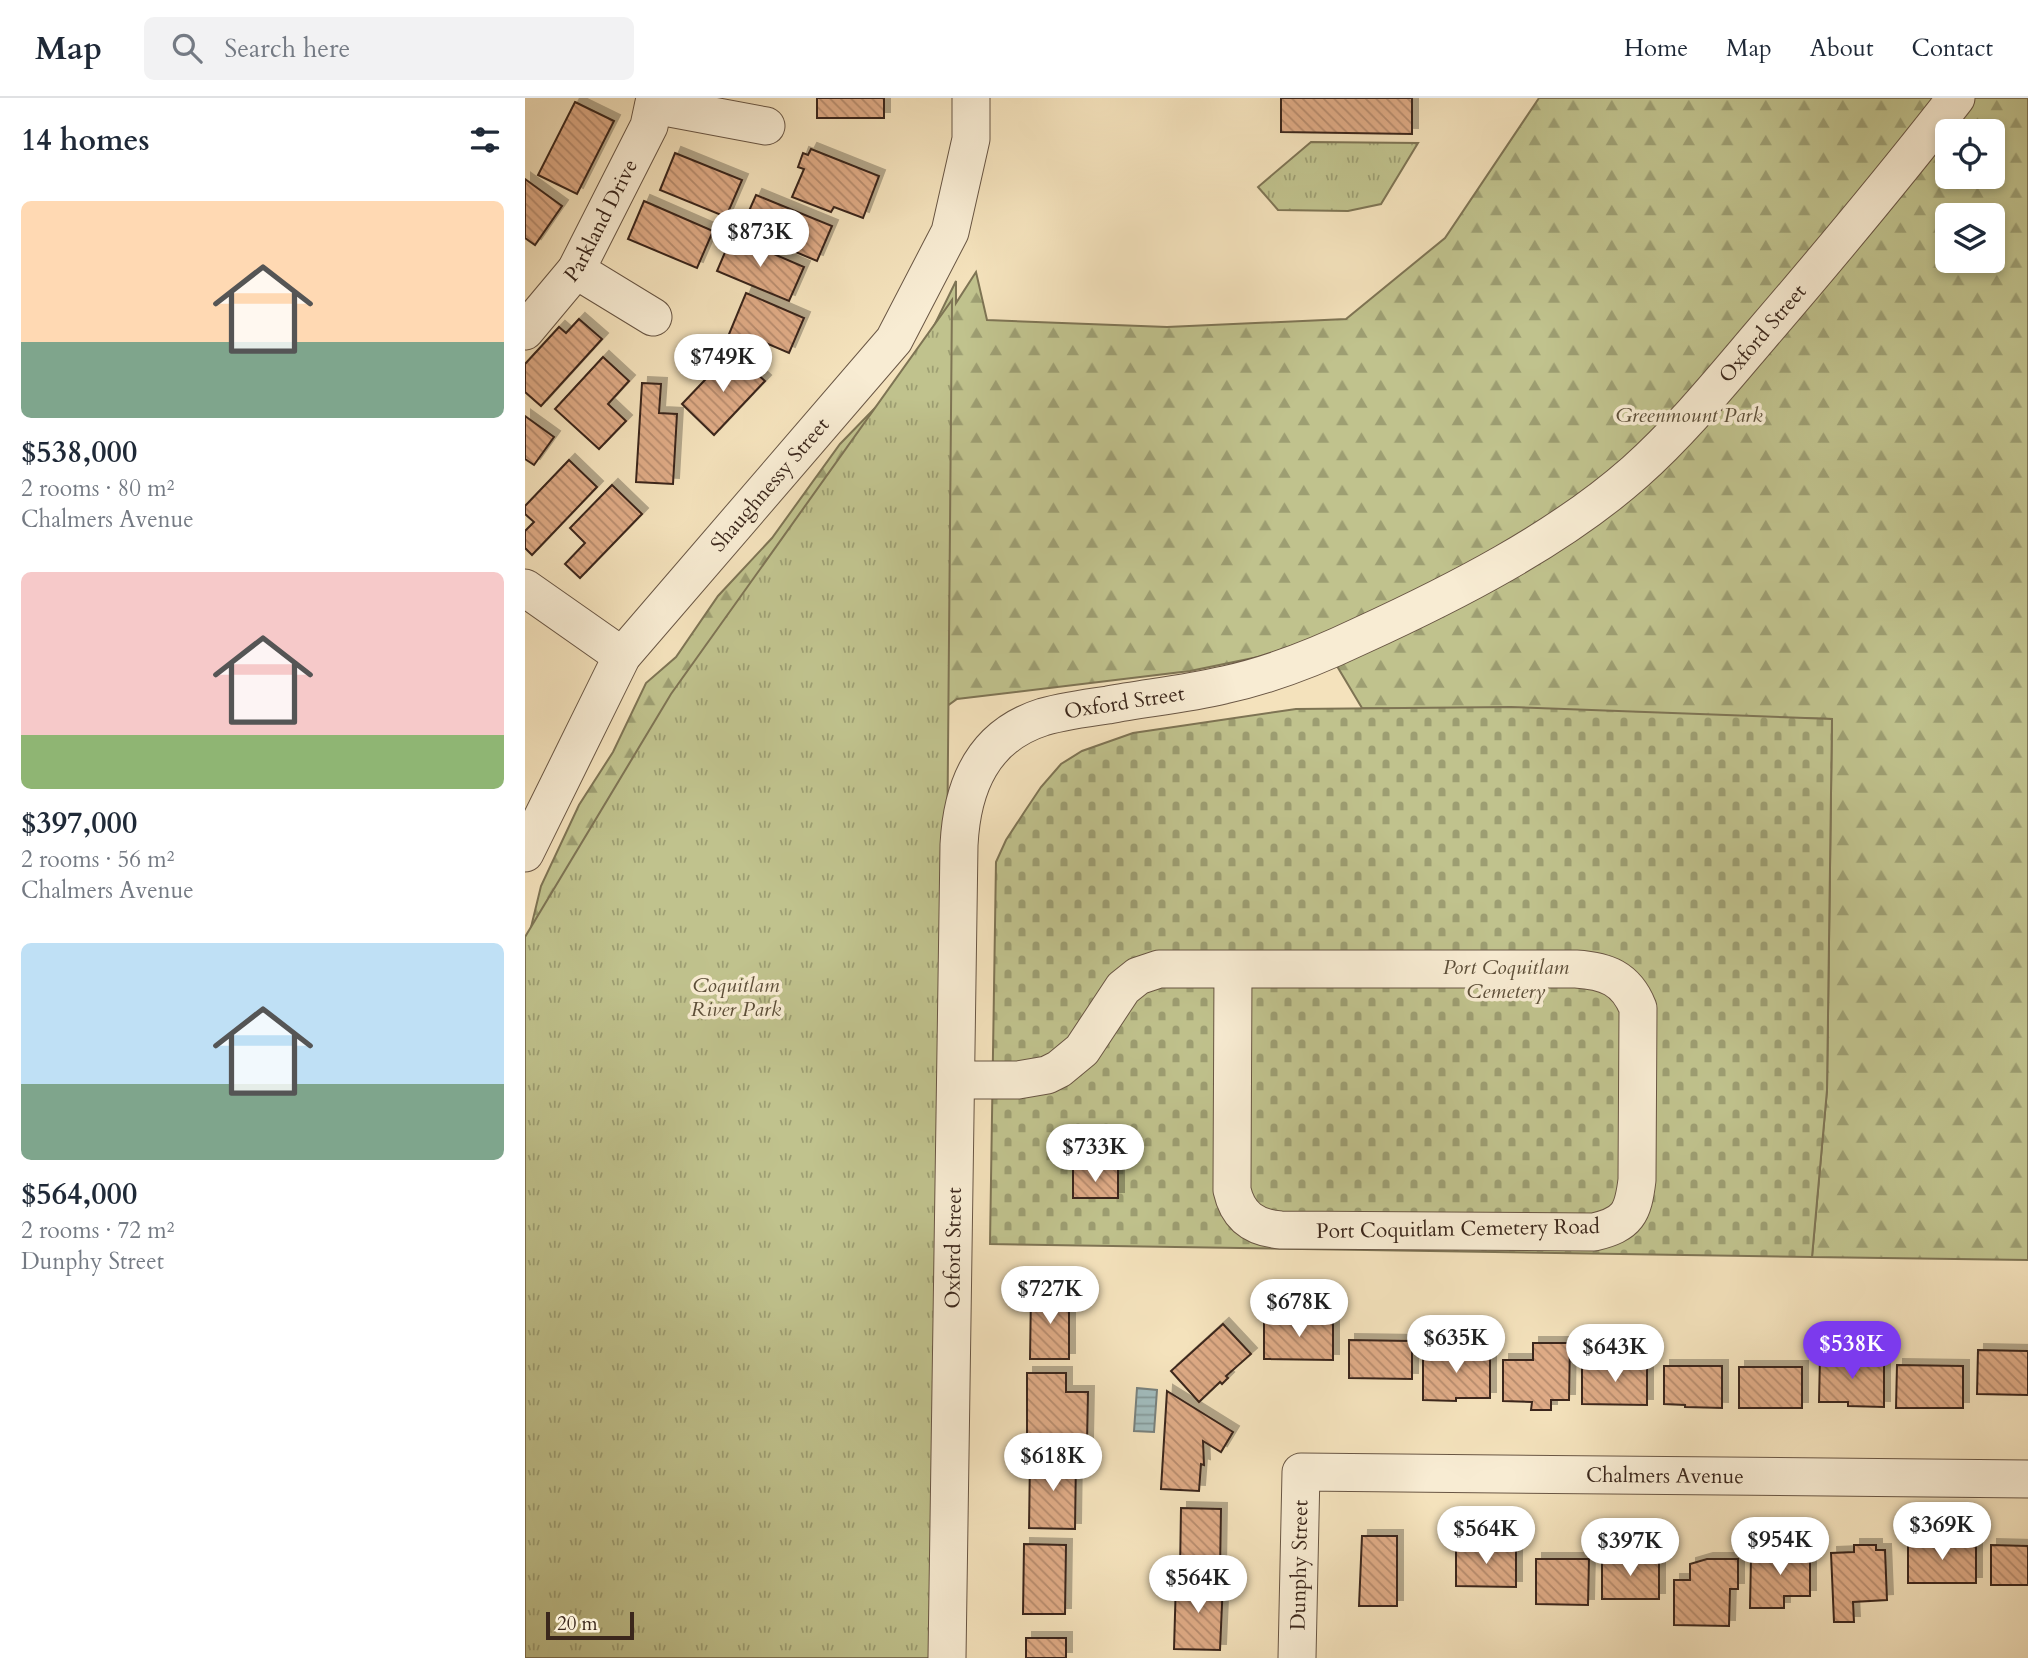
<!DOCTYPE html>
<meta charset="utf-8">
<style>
body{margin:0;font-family:Cardo,serif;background:#f2f2f3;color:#1f2937;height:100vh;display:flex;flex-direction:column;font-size:26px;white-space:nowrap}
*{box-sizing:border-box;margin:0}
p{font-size:23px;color:#747a83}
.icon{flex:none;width:38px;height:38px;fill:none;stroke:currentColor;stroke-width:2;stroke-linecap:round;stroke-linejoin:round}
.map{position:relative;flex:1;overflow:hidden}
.side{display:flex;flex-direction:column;background:#fff;width:525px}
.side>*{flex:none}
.fabs{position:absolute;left:1410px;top:21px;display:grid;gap:14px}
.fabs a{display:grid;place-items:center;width:70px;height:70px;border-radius:10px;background:#fff;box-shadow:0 4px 10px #0003;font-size:35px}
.scale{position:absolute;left:21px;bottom:18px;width:88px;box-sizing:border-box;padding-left:7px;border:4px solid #3b271c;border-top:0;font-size:19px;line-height:24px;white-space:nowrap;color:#3b271c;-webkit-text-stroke:5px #f8ecd3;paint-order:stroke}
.price{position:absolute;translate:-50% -60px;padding:0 16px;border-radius:24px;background:#fff;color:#222;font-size:23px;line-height:46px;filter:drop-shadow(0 2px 4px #0008)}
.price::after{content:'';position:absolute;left:50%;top:42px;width:21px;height:16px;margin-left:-10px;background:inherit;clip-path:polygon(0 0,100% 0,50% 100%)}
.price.active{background:#7c3aed;color:#fff}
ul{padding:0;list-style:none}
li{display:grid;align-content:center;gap:14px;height:371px;padding:0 21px}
li span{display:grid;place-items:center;height:217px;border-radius:10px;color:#555}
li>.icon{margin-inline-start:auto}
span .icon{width:126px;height:126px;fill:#fffc;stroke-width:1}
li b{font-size:30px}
h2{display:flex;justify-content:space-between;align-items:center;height:84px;padding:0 21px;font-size:30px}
header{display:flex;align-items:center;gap:42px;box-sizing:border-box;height:98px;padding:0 35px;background:#fff;border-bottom:2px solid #e0e1e3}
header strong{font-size:33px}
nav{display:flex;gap:38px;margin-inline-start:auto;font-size:24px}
.search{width:490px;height:63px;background:#f2f2f3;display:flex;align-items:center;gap:18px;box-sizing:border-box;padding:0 24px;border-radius:10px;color:#747a83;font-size:26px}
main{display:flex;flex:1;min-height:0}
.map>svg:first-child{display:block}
.forest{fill:url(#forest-firs);stroke:#7e7454;stroke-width:2;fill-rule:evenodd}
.cemetery{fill:url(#cemetery-stones);stroke:#7e7454;stroke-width:2}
.park{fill:url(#park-tufts);stroke:#7e7454;stroke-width:2}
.water{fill:url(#water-rules);stroke:#78807c;stroke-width:2}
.building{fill:url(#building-back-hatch);stroke:#3b271c;stroke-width:2;filter:url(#shadow)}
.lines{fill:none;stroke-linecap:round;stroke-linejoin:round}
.minor-casing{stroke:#695644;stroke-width:39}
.minor{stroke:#f8ecd3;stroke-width:37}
.labels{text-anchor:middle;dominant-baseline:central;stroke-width:7;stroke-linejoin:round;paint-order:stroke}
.street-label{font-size:21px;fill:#3b271c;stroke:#f8ecd3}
.park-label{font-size:21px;font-style:italic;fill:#5c4e38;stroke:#f8ecd3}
</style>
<header>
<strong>Map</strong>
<div class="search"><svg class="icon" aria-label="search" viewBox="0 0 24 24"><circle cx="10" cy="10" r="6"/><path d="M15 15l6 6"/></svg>Search here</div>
<nav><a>Home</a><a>Map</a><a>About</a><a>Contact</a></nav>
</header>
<main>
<section class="side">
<h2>14 homes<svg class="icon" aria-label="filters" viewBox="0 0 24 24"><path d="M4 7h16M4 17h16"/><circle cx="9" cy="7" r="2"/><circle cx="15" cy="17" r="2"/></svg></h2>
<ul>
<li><span style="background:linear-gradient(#ffd9b3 65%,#7fa58c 0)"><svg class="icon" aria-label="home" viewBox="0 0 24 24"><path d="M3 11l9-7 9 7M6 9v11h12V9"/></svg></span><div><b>$538,000</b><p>2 rooms · 80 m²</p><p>Chalmers Avenue</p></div></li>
<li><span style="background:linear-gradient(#f6c9c9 75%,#8fb573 0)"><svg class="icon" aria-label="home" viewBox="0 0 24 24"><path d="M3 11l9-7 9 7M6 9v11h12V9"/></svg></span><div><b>$397,000</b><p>2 rooms · 56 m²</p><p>Chalmers Avenue</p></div></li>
<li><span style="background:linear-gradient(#bfe0f5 65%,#7fa58c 0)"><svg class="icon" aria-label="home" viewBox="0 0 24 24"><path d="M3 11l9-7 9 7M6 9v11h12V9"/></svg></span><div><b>$564,000</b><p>2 rooms · 72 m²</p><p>Dunphy Street</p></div></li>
</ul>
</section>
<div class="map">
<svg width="1503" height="1560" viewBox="0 0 1503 1560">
<defs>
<pattern id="forest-firs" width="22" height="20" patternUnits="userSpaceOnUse" patternTransform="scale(1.75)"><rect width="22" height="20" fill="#c0c28d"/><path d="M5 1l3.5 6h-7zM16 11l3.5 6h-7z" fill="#9d9e72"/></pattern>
<pattern id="cemetery-stones" width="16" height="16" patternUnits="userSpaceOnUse" patternTransform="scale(1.75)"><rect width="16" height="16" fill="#c0c28d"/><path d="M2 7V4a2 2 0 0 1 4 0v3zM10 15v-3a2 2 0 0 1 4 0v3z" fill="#9d9e72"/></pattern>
<pattern id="park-tufts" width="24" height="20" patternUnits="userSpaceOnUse" patternTransform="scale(1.75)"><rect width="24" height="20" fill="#c0c28d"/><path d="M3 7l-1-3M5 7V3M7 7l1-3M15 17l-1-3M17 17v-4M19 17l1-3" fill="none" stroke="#9d9e72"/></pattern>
<pattern id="water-rules" width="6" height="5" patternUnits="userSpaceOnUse" patternTransform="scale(1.75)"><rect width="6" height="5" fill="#a1bbbc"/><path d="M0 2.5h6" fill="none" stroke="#849898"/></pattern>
<pattern id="building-back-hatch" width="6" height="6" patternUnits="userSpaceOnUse" patternTransform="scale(1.75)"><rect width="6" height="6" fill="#dfab86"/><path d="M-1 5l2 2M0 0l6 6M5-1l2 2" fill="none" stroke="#b68b6d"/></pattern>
<filter id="shadow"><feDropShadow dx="6" dy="-6" stdDeviation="0" flood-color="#0004"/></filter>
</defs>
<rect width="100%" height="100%" fill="#f4e2bc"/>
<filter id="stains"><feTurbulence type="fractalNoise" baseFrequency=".00286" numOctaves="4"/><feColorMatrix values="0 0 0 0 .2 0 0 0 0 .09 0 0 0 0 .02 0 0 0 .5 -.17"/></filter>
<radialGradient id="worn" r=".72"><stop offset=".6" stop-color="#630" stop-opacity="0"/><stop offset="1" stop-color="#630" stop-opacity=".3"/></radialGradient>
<path class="forest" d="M 1014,0 L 1503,0 L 1503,1162 L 1287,1159 L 1302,992 L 1307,621 L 837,610 L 794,538 L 738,558 L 665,573 L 432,601 L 407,619 L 0,1560 L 0,854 L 16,788 L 54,707 L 88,654 L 121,585 L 151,559 L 193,498 L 247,440 L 315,346 L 388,271 L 431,183 L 431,205 L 451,174 L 462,222 L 642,229 L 821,221 L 920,140 ZM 1423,33 L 1468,33 L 1468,79 L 1423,79 ZM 1423,117 L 1468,117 L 1468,163 L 1423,163 Z"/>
<path class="cemetery" d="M 986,609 L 1307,621 L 1302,992 L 1287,1159 L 465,1146 L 471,764 L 481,742 L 500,713 L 516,689 L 536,666 L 557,653 L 608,635 L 771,611 Z"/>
<g class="park">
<path d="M 786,44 L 893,45 L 856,106 L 823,113 L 753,112 L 733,89 Z"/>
<path d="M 427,202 L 415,1560 L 0,1560 L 0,839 L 146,596 Z"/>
</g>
<path class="water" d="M 612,1290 L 632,1292 L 629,1334 L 609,1333 Z"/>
<g class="building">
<rect x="292" y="0" width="67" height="20"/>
<path d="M 756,0 L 887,0 L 887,36 L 756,34 Z"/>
<path d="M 50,4 L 89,23 L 52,96 L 13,77 Z"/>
<path d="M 286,51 L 354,78 L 338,120 L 309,109 L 306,114 L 267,99 L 279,71 L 273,69 L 278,55 L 283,57 Z"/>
<path d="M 150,55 L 217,82 L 201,119 L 135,92 Z"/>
<path d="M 0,81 L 37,108 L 10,147 L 0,140 Z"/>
<path d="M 231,97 L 307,128 L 292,163 L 216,131 Z"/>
<path d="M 119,103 L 188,133 L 172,170 L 103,141 Z"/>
<path d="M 207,138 L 279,169 L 264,203 L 192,173 Z"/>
<path d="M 221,195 L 279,220 L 264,255 L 241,245 L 236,256 L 202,241 Z"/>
<path d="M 54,221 L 77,241 L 16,308 L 0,294 L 0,266 L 34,229 L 41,235 Z"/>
<path d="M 211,257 L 240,283 L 189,337 L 157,306 L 199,262 L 203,266 Z"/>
<path d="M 78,259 L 104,283 L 83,306 L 101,323 L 74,351 L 30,311 Z"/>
<path d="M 117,285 L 136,286 L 134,315 L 152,316 L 148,386 L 111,384 Z"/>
<path d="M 0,318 L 29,339 L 9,367 L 0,361 Z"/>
<path d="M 44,362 L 72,389 L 7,457 L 0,450 L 0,433 L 9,424 L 0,416 L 0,408 Z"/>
<path d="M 87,387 L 117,416 L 55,480 L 40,466 L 60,445 L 45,430 Z"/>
<rect x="548" y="1071" width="45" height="29"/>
<path d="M 506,1194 L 544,1194 L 544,1261 L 505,1261 Z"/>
<path d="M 739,1220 L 808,1221 L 808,1262 L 739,1261 Z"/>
<path d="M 698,1226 L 726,1256 L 701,1278 L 703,1280 L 697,1286 L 695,1284 L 674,1304 L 646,1273 Z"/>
<path d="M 824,1242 L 887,1243 L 887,1281 L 824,1280 Z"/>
<path d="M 1008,1245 L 1045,1245 L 1044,1302 L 1026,1302 L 1026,1312 L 1006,1312 L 1007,1304 L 978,1303 L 978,1262 L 1008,1262 Z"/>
<path d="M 898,1252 L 965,1253 L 965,1300 L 931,1300 L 931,1303 L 898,1302 Z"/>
<path d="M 1453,1252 L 1503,1253 L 1503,1297 L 1452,1296 Z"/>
<path d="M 1295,1259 L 1359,1260 L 1359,1309 L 1323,1308 L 1323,1304 L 1294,1304 Z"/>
<path d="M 1057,1265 L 1122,1265 L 1122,1307 L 1057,1306 Z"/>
<path d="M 1372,1267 L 1438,1268 L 1438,1310 L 1371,1310 Z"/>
<path d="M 1139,1268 L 1197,1268 L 1197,1310 L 1160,1309 L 1160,1307 L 1139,1306 Z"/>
<rect x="1214" y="1269" width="63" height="41"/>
<path d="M 502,1275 L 541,1275 L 541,1294 L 563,1294 L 562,1345 L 502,1345 Z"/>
<path d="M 642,1293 L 708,1334 L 696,1354 L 678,1343 L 679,1367 L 676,1366 L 674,1393 L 636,1391 Z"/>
<path d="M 505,1360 L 551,1360 L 550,1431 L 504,1430 Z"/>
<path d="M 656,1410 L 696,1411 L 695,1474 L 655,1473 Z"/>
<path d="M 837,1438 L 872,1438 L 872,1508 L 834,1508 Z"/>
<rect x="1383" y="1444" width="68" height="41"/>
<path d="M 499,1446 L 541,1447 L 540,1516 L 498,1516 Z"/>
<path d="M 931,1446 L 991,1447 L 991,1489 L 931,1488 Z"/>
<path d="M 1329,1447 L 1351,1447 L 1351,1452 L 1360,1452 L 1362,1502 L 1328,1504 L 1329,1524 L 1309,1524 L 1306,1455 L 1329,1454 Z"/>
<path d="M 1466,1447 L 1503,1448 L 1503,1487 L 1466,1487 Z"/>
<path d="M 1250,1448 L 1285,1448 L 1285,1498 L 1259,1498 L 1259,1510 L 1225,1510 L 1226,1458 L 1250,1458 Z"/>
<path d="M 1077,1458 L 1134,1460 L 1134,1501 L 1077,1501 Z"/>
<path d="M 1011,1461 L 1064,1461 L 1063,1507 L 1011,1506 Z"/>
<path d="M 1182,1461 L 1213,1461 L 1213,1491 L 1205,1491 L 1204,1528 L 1149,1527 L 1149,1482 L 1165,1482 L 1165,1466 Z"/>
<path d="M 651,1483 L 698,1484 L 695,1552 L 649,1551 Z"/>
<rect x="501" y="1540" width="40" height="20"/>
</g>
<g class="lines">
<g class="minor-casing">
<g id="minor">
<path d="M 129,7 L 241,28"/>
<path d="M 51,172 L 128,219"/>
<path id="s1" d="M 0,233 L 51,172 L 124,28 L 130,0"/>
<path d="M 0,490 L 97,558"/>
<path id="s2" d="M 0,755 L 97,558 L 369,242 L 425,134 L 446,41 L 446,0"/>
<path d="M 431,982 L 493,982 L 522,977 L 534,971 L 557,952 L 598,890 L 613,878 L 634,871 L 1051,871 C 1081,873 1101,880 1113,910 L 1112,1082 C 1108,1115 1103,1126 1069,1134 L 756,1132 C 730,1130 713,1119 707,1092 L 708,871"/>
<path id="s3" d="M 422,1560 L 434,747 C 437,688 458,638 518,619 C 539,613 561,610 583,607 C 621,600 661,596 699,587 C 746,577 791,559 835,538 C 929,495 1033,442 1110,374 C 1156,333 1195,285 1235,238 C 1302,160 1368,81 1431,0"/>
<path id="s4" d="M 772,1560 L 776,1374 L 1503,1381"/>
</g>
</g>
<use href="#minor" class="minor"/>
</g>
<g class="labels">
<g class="street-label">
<text stroke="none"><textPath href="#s1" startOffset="135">Parkland Drive</textPath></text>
<text stroke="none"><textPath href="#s3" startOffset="1816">Oxford Street</textPath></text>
<text stroke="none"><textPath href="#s2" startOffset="446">Shaughnessy Street</textPath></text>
<text stroke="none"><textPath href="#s3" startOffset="1060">Oxford Street</textPath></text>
<text transform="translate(933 1131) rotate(-1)">Port Coquitlam Cemetery Road</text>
<text stroke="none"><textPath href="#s3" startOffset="410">Oxford Street</textPath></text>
<text stroke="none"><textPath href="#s4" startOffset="550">Chalmers Avenue</textPath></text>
<text stroke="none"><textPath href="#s4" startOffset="93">Dunphy Street</textPath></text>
</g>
<g class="park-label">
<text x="1164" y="317">Greenmount Park</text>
<text x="981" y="869">Port Coquitlam<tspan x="981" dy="24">Cemetery</tspan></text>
<text x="211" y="887">Coquitlam<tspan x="211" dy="24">River Park</tspan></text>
</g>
</g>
<rect width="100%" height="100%" filter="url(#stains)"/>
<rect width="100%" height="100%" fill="url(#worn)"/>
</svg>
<div class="fabs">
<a><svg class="icon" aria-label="locate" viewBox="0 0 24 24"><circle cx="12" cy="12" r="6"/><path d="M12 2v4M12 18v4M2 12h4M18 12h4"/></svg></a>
<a><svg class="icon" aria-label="layers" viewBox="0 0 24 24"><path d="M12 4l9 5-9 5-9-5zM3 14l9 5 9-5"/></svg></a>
</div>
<div class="scale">20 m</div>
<b class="price" style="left:235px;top:171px">$873K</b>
<b class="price" style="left:198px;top:296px">$749K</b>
<b class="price" style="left:570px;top:1086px">$733K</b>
<b class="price" style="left:525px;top:1228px">$727K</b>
<b class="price" style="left:774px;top:1241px">$678K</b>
<b class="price" style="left:931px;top:1277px">$635K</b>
<b class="price active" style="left:1327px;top:1283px">$538K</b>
<b class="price" style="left:1090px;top:1286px">$643K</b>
<b class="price" style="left:528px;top:1395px">$618K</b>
<b class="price" style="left:1417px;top:1464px">$369K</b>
<b class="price" style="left:961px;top:1468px">$564K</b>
<b class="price" style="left:1255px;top:1479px">$954K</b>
<b class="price" style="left:1105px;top:1480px">$397K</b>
<b class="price" style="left:673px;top:1517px">$564K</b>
</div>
</main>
